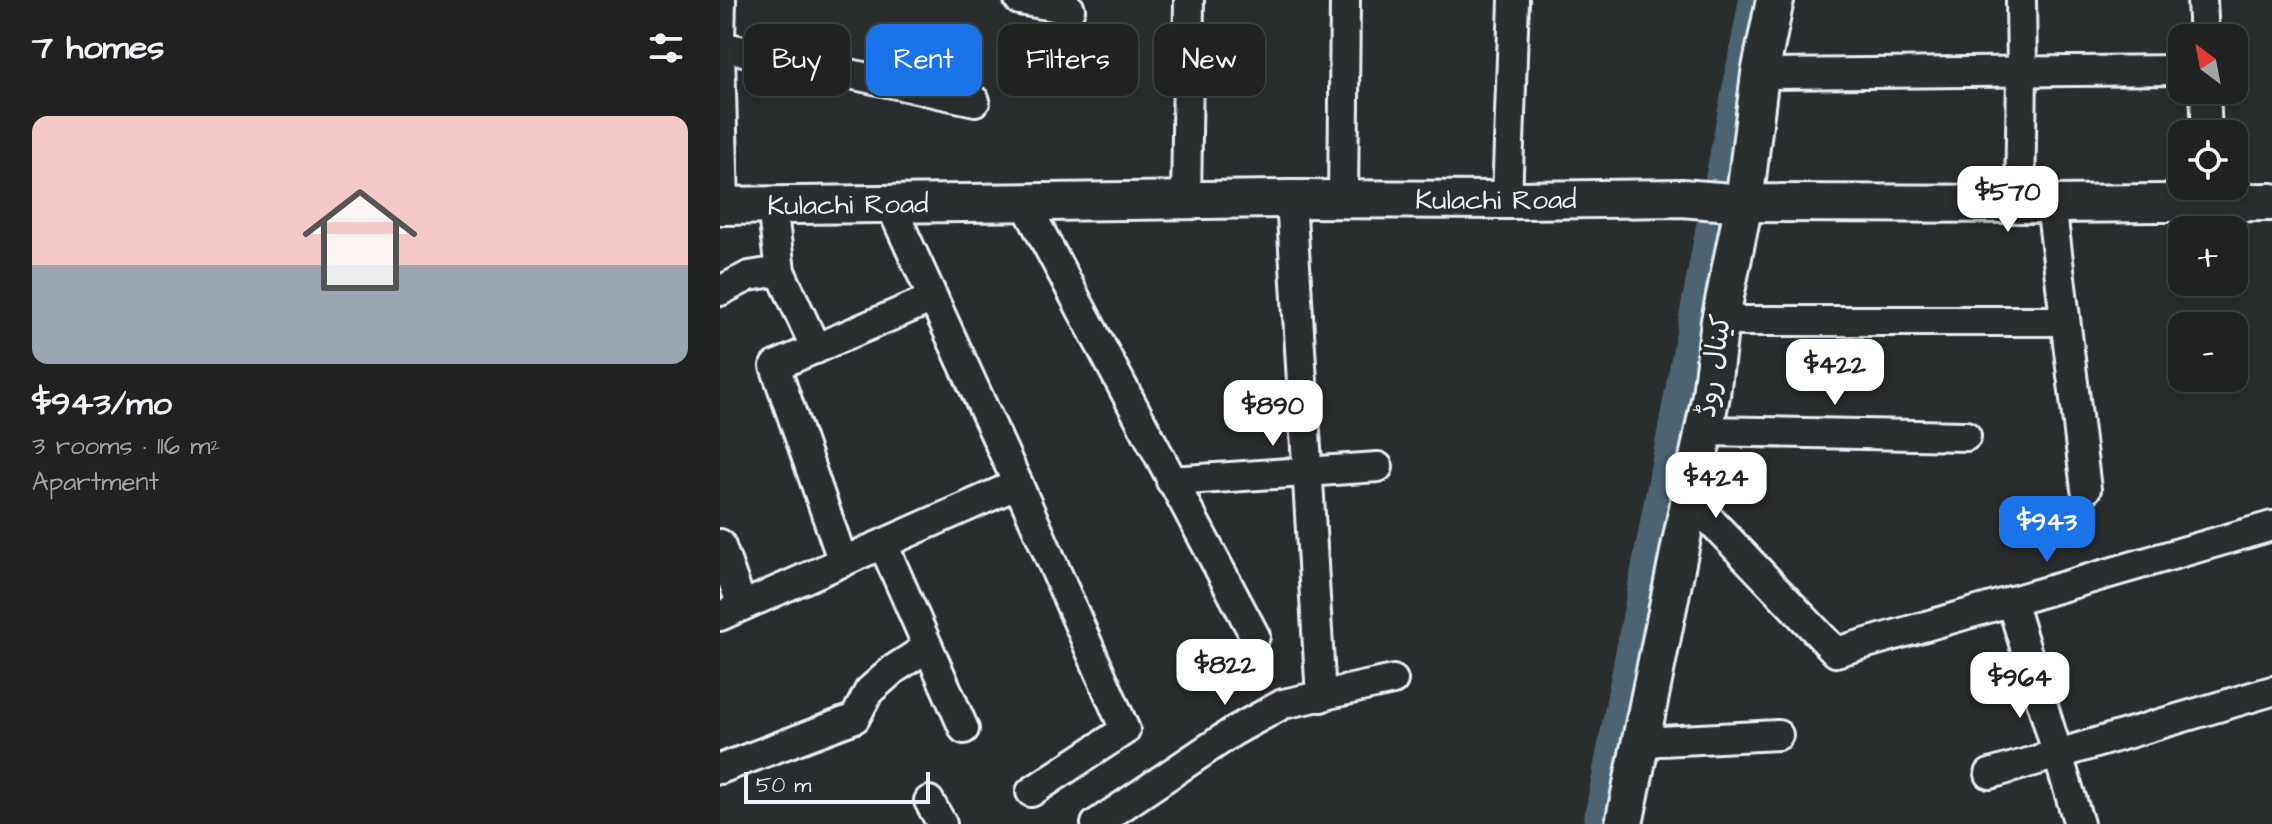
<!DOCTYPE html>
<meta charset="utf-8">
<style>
body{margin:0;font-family:"Architects Daughter","Playpen Sans Arabic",sans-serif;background:#2d2f2f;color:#f1f3f6;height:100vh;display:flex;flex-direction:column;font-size:30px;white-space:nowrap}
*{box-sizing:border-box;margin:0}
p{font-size:26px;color:#a2a4a5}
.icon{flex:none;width:44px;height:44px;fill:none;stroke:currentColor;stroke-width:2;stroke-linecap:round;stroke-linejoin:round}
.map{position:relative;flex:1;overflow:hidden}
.details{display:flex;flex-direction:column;background:#202222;width:720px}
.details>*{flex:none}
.banner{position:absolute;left:24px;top:24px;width:760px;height:72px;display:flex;gap:16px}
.needle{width:52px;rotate:328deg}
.fabs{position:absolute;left:1448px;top:24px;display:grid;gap:16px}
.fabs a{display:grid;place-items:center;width:80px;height:80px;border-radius:16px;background:#202222;box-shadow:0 4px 12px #0003,0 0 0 2px #3d3f40;font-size:40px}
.scale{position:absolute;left:24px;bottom:20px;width:186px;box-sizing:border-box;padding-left:8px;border:4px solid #e8f1f8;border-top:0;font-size:22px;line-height:28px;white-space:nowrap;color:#e8f1f8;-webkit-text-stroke:6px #2a2d2e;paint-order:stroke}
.price{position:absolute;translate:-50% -68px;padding:0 18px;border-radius:16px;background:#fff;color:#222;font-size:26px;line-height:52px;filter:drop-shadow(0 2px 4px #0008)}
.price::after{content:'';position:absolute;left:50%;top:48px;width:24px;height:18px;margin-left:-12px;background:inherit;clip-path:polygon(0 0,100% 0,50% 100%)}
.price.on{background:#1a73e8;color:#fff}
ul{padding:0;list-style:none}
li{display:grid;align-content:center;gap:16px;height:424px;padding:0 32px}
li span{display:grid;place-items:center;height:248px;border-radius:16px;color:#555}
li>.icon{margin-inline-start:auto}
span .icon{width:144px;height:144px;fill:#fffc;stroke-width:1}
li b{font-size:34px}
h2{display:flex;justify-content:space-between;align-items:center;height:96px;padding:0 32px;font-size:34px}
.pill{padding:0 28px;border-radius:16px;background:#202222;box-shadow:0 4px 12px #0003,0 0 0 2px #3d3f40;font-size:28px;line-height:72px}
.pill.on{background:#1a73e8;color:#fff}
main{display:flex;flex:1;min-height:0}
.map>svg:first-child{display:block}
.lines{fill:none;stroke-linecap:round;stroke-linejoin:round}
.canal{stroke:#4d6472;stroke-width:26}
.minor-casing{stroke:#e8f1f8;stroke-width:34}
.tertiary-casing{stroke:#e8f1f8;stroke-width:42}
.minor{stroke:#2a2d2e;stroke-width:28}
.tertiary{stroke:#2a2d2e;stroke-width:36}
.labels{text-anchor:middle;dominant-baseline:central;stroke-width:6;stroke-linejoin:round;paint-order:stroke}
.street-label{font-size:28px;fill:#e8f1f8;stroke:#2a2d2e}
</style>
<main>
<section class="details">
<h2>7 homes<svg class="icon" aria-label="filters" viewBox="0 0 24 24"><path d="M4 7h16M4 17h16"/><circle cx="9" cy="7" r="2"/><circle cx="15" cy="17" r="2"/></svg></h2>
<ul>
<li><span style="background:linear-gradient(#f6c9c9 60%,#9aa5b1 0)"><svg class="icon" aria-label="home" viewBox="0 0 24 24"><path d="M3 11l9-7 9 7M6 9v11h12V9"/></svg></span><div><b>$943/mo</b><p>3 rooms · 116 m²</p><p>Apartment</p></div></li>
</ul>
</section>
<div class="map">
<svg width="1552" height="824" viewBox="0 0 1552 824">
<rect width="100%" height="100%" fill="#2a2d2e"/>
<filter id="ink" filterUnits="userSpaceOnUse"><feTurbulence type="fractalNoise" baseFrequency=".0125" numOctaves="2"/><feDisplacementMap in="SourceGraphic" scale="16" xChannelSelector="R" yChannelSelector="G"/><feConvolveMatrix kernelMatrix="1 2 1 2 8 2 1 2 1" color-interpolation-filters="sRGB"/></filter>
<g filter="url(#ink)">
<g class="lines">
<path class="canal" d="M 876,824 L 1032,0"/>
<g class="minor-casing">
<g id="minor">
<path d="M 299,0 L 350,9"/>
<path d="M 1482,0 L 1484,38"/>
<path d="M 0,40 L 1,0"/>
<path d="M 0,46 L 255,101"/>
<path d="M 0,53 L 4,206"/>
<path d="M 1040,74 L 1462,70"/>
<path d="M 1485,90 L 1487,134"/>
<path d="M 571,199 L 601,697"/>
<path d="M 623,200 L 625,0"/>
<path d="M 787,200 L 794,0"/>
<path d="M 466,201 L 469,0"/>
<path d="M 305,203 L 535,636"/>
<path d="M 1300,204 L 1302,72 L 1301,0"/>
<path d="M 1331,204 L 1366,489"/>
<path d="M 171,206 L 298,484 L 405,730 L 311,792"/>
<path d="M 60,271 L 96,349"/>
<path d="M 0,291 L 29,276 L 60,271 L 52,206"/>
<path d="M 1000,321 L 1345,321"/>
<path d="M 984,431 L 1246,436"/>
<path d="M 451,481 L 658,467"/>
<path d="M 970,499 L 1116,652 L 1552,526"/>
<path d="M 0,544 L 22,606"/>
<path d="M 163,544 L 244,729"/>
<path d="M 123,562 L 55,366 L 213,298"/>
<path d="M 1291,601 L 1359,824"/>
<path d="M 0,616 L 298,484"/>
<path d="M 921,742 L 1058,735"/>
<path d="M 0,769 L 135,718 L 149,691 L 174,669 L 208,647"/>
<path d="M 1270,774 L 1552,691"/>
<path d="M 209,801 L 222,824"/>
<path d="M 376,824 L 514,731 L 563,704 L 673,680"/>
</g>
</g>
<g class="tertiary-casing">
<g id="tertiary">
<path id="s1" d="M 0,206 L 571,199 L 787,200 L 961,198 L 1024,203 L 1331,204 L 1552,202"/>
<path d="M 904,824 L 991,395 L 1000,321 L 1024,203 L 1040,74 L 1055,0"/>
</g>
</g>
<use href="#minor" class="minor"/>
<use href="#tertiary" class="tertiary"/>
</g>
</g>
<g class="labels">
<g class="street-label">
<text stroke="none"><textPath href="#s1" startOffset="776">Kulachi Road</textPath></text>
<text stroke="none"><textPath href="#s1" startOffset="128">Kulachi Road</textPath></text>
<text transform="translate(994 366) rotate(-81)">کینال روڈ</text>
</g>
</g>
</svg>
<div class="fabs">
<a><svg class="needle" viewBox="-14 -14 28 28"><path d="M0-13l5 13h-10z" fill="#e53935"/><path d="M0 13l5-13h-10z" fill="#a2a4a5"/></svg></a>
<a><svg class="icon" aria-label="locate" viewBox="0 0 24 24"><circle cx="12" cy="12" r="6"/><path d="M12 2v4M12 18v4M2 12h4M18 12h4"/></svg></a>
<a>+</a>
<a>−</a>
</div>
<div class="scale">50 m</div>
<b class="price" style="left:1288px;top:234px">$570</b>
<b class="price" style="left:1115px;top:407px">$422</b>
<b class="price" style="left:553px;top:448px">$890</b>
<b class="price" style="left:996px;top:520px">$424</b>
<b class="price on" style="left:1327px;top:564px">$943</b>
<b class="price" style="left:505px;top:707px">$822</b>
<b class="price" style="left:1300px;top:720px">$964</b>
<div class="banner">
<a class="pill">Buy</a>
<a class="pill on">Rent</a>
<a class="pill">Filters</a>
<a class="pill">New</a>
</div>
</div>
</main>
